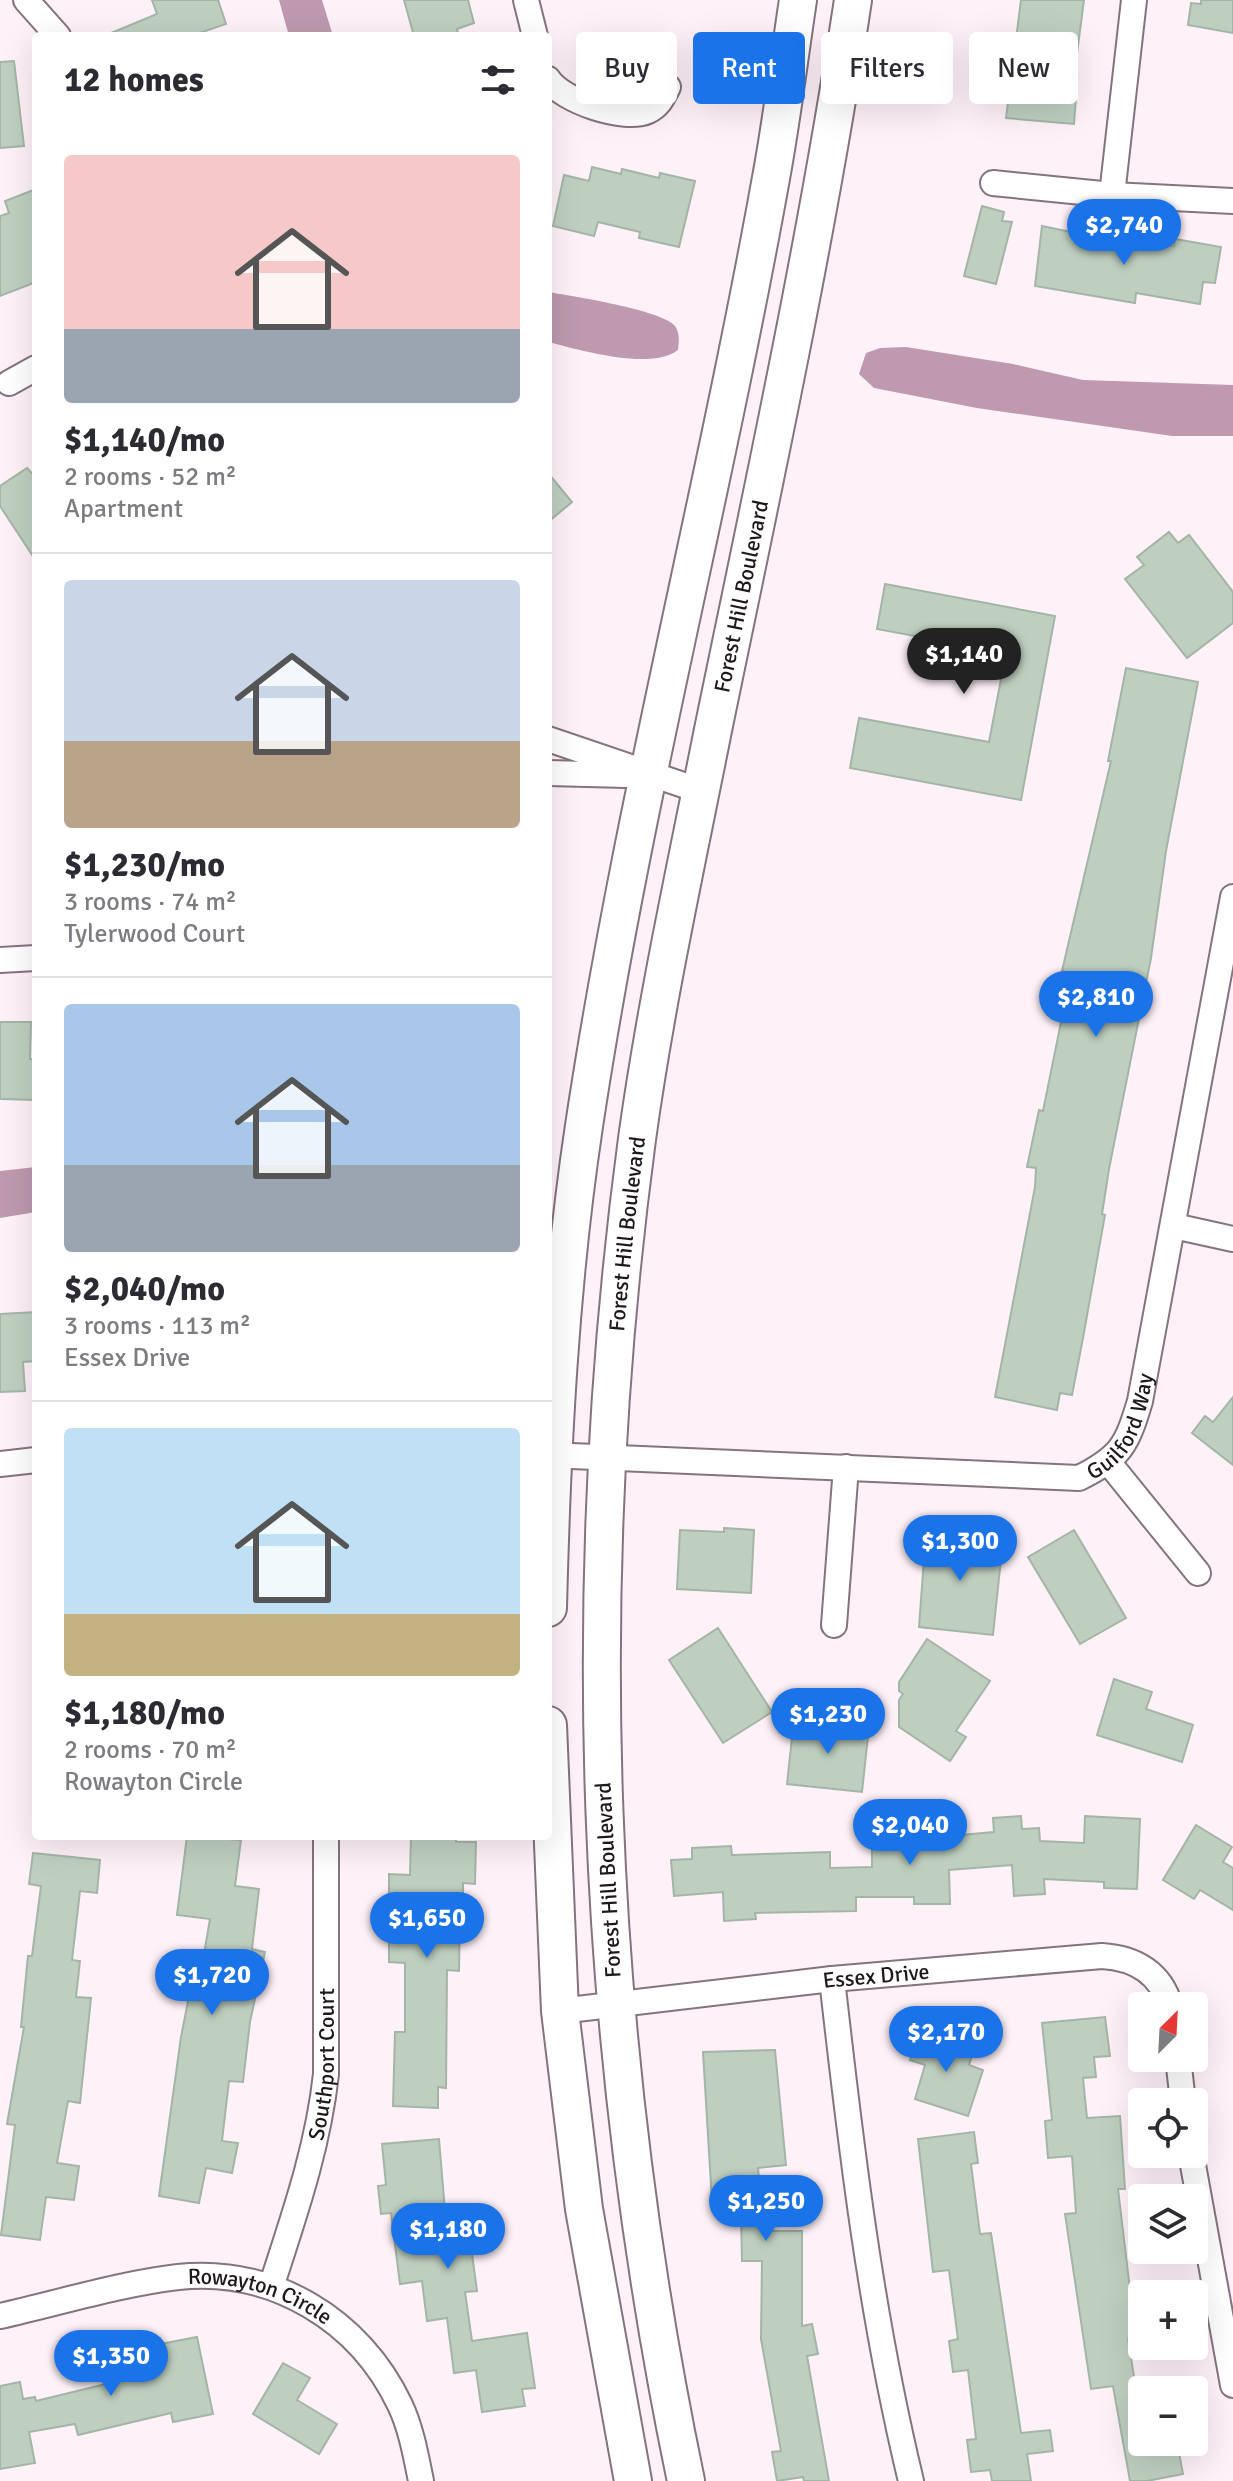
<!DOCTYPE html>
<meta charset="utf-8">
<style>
body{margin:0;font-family:Signika,sans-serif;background:#f2f2f3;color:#2b2b33;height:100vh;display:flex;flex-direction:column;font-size:30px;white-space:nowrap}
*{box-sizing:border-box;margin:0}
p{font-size:26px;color:#7c7c81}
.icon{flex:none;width:44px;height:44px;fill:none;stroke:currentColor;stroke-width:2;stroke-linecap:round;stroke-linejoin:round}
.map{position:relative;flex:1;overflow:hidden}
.details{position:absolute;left:32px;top:32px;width:520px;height:1808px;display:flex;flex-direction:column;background:#fff;border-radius:8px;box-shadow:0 8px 32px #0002}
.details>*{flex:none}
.top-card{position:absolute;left:576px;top:32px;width:536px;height:72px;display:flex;gap:16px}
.needle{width:52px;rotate:24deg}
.tools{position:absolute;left:1128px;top:1992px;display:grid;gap:16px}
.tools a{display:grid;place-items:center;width:80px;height:80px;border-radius:8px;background:#fff;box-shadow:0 8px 32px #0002;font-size:40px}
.price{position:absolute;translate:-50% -68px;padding:0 18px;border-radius:28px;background:#1a73e8;color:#fff;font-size:26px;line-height:52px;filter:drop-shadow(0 2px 4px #0008)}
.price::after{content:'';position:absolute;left:50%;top:48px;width:24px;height:18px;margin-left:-12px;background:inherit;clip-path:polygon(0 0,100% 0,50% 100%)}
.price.active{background:#222;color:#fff}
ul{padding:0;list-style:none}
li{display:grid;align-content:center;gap:16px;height:424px;padding:0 32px}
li+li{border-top:2px solid #e1e1e2}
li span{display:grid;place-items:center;height:248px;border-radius:8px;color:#555}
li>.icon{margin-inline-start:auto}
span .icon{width:144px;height:144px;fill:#fffc;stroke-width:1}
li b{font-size:34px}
h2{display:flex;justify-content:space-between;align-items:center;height:96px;padding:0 32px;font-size:34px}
.tag{padding:0 28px;border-radius:8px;background:#fff;box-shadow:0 8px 32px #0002;font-size:28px;line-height:72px}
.tag.active{background:#1a73e8;color:#fff}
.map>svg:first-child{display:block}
.water{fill:#be99af}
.building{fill:#becfc0;stroke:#a4b5a7;stroke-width:2}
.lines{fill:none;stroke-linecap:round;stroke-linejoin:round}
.minor-casing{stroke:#85737e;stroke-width:28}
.secondary-casing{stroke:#85737e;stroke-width:40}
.minor{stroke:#fff;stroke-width:24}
.secondary{stroke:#fff;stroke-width:36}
.labels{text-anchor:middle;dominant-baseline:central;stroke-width:8;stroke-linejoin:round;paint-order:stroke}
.street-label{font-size:22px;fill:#1e171b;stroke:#fff}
</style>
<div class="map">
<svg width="1233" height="2481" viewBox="0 0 1233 2481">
<rect width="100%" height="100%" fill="#fef1f8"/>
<g class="water">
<path d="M 279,0 L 322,0 L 333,36 L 289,36 Z"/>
<path d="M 548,292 C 572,296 662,310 675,326 C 680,333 679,341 678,350 C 651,371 580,350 548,342 Z"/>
<path d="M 906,347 L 1013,364 L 1083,380 L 1233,385 L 1233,436 L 1172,436 L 977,408 L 874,388 L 859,374 L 866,353 L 880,348 Z"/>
<path d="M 36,1167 L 36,1212 L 0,1218 L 0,1171 Z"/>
</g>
<g class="building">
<path d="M 152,0 L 218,0 L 226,24 L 191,36 L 104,36 L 157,14 Z"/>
<path d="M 404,0 L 468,0 L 474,23 L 457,29 L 459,36 L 414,36 Z"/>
<path d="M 1021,0 L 1084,0 L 1073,84 L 1077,85 L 1074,124 L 1006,118 Z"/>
<path d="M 1201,0 L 1233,0 L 1233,33 L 1188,25 L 1191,3 L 1201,4 Z"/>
<path d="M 14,61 L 24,146 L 0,148 L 0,62 Z"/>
<path d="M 592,167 L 621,174 L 622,169 L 659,178 L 660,173 L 695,181 L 679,247 L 639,238 L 640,232 L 598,222 L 594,236 L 553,226 L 564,175 L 589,181 Z"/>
<path d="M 36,189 L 36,282 L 0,296 L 0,216 L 9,213 L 5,201 Z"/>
<path d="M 982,206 L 1004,212 L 1002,221 L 1012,222 L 996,284 L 964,276 Z"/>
<path d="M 1042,226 L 1095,237 L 1174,246 L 1175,239 L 1221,247 L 1215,283 L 1203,282 L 1200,304 L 1136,293 L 1135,303 L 1035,286 Z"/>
<path d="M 27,468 L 36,478 L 36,561 L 0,506 L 0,486 Z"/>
<path d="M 548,473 L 572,502 L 548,522 Z"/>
<path d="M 1169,532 L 1178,543 L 1189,535 L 1233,592 L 1233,623 L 1187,658 L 1125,579 L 1144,565 L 1137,557 Z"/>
<path d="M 885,584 L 1055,616 L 1021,800 L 850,768 L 859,718 L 989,742 L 1006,653 L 877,629 Z"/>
<path d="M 1126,668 L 1198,682 L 1166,851 L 1151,958 L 1109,1169 L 1102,1214 L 1105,1215 L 1083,1338 L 1072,1395 L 1060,1393 L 1057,1410 L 995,1397 L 1035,1187 L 1036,1168 L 1027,1167 L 1039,1110 L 1043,1111 L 1071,973 L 1062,971 L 1111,761 L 1108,761 Z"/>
<path d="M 0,1022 L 31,1022 L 30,1059 L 36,1059 L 36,1100 L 0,1099 Z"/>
<path d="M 36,1312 L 36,1361 L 23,1362 L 25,1391 L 0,1392 L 0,1314 Z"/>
<path d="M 1233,1397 L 1233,1465 L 1192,1433 L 1205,1416 L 1213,1422 Z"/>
<path d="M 724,1528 L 754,1530 L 751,1593 L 677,1589 L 680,1530 L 724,1532 Z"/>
<path d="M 1074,1530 L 1126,1618 L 1080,1644 L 1028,1557 Z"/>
<path d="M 926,1532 L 1003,1540 L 993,1635 L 919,1627 Z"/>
<path d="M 718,1628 L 772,1712 L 723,1743 L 669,1660 Z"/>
<path d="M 927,1639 L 990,1681 L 956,1731 L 966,1737 L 950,1761 L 899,1727 L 899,1700 L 903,1694 L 899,1691 L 899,1682 Z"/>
<path d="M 1114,1679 L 1152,1692 L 1146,1709 L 1193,1725 L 1182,1762 L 1097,1735 Z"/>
<path d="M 794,1719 L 869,1727 L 862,1792 L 787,1784 Z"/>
<path d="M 901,1816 L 949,1816 L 949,1836 L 994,1832 L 993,1818 L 1021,1816 L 1022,1829 L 1039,1828 L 1040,1841 L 1084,1843 L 1085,1816 L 1140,1819 L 1137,1889 L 1104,1888 L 1104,1882 L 1044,1879 L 1045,1894 L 1014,1896 L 1012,1865 L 949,1870 L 950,1904 L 914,1904 L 914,1897 L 856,1897 L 856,1911 L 755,1913 L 756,1919 L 724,1921 L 723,1892 L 674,1896 L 671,1860 L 692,1859 L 692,1848 L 731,1846 L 732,1855 L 830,1852 L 830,1868 L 872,1867 L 872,1848 L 901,1848 Z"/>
<path d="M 1196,1825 L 1232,1847 L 1223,1862 L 1233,1868 L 1233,1910 L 1200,1890 L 1194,1899 L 1163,1880 Z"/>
<path d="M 187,1836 L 241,1840 L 235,1886 L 259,1889 L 252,1949 L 265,1952 L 250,2022 L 243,2082 L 229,2081 L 222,2141 L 238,2143 L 232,2173 L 206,2168 L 199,2203 L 159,2196 L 181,2037 L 193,1976 L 200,1977 L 210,1919 L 177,1915 Z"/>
<path d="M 411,1836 L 456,1836 L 456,1842 L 476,1842 L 475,1884 L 463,1883 L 463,1907 L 460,1907 L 459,1971 L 447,1970 L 446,2088 L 438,2087 L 438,2108 L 393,2106 L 395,2032 L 405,2032 L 405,1963 L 389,1962 L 389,1874 L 410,1875 Z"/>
<path d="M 33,1853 L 100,1860 L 97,1893 L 80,1891 L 72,1960 L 80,1961 L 76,1997 L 91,1998 L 80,2103 L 68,2101 L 57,2163 L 79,2166 L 74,2200 L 46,2197 L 40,2240 L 1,2235 L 15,2125 L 7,2124 L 24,2027 L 21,2027 L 28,1956 L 32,1956 L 41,1886 L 29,1884 Z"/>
<path d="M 1105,2017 L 1110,2056 L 1094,2057 L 1096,2077 L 1083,2078 L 1087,2118 L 1120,2116 L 1125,2189 L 1118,2189 L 1132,2306 L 1142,2304 L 1142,2337 L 1128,2339 L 1139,2408 L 1142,2408 L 1142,2442 L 1177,2442 L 1183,2474 L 1147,2481 L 1130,2481 L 1113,2386 L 1091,2389 L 1065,2214 L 1076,2213 L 1072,2156 L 1048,2158 L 1045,2121 L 1052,2120 L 1042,2023 Z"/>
<path d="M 920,2031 L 974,2049 L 969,2065 L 983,2070 L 968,2116 L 915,2099 L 925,2065 L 910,2060 Z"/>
<path d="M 775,2050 L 786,2165 L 758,2168 L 764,2231 L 802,2231 L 802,2326 L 812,2324 L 818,2354 L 807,2356 L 829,2481 L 804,2481 L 803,2477 L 777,2481 L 772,2452 L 781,2451 L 761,2339 L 762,2261 L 742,2261 L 741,2217 L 725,2218 L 724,2201 L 712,2202 L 703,2052 Z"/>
<path d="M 974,2132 L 978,2163 L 971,2164 L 980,2234 L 991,2233 L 1021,2433 L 1050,2430 L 1053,2451 L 1027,2454 L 1031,2481 L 992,2481 L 990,2470 L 971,2472 L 967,2440 L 976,2439 L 968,2370 L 953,2372 L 949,2341 L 958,2339 L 949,2270 L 933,2272 L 918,2139 Z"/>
<path d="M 439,2139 L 447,2235 L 483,2230 L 486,2253 L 472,2254 L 477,2291 L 465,2292 L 472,2341 L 527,2333 L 535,2388 L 522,2389 L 525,2406 L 482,2412 L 476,2370 L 454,2373 L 447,2318 L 427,2321 L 422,2281 L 400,2284 L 391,2213 L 381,2214 L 378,2186 L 386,2185 L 382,2144 Z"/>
<path d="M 197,2337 L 213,2414 L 173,2422 L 171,2413 L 78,2435 L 75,2424 L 29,2432 L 35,2463 L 0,2469 L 0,2386 L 20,2382 L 23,2399 L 35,2397 L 36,2401 L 110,2383 L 103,2355 Z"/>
<path d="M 283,2363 L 310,2378 L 297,2400 L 337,2424 L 319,2454 L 253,2414 Z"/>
</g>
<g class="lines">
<g class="minor-casing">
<g id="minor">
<path d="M 26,0 L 58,36"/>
<path d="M 526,0 L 535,36"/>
<path d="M 548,79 C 562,101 625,122 648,111 C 659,106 662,98 668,87"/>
<path d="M 993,183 L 1112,195 L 1233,201"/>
<path d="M 1112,195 L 1134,0"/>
<path d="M 9,383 L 36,368"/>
<path d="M 548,739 L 701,791"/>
<path d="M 548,773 L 626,775"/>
<path d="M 0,960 L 36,958"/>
<path d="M 1174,1226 L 1233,1239"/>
<path id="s1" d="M 548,1455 L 1079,1478 C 1121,1457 1127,1445 1140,1401 L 1233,897"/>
<path d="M 1109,1463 L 1198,1573"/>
<path d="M 0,1464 L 36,1460"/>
<path d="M 834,1625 L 846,1467"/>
<path d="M 832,1979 C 851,2148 871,2316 911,2481"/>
<path id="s2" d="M 560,2011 L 832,1979 L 1102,1956 C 1135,1958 1161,1973 1170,2006"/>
<path d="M 1178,2058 L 1183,2102"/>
<path d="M 1191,2154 L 1233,2385"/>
<path id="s3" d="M 271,2287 C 294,2216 318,2148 326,2074 L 326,1836"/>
<path id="s4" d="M 0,2316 C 58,2303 119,2284 178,2277 C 273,2267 360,2320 400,2405 C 411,2428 416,2456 421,2481"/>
</g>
</g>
<g class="secondary-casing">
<g id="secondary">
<path d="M 548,1608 C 552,1447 560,1285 584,1126 C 632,807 714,495 771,178 C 782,119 789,59 798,0"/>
<path d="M 548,1725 L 560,2011 L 584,2209 L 633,2481"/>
<path id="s5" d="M 686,2481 C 594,2040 577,1586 637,1139 C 656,1002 686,866 713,730 C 763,487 816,245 853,0"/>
</g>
</g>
<use href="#minor" class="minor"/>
<use href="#secondary" class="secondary"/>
</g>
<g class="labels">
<g class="street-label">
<text stroke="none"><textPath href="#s5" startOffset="1902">Forest Hill Boulevard</textPath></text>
<text stroke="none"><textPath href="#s5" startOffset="1254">Forest Hill Boulevard</textPath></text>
<text stroke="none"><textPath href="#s1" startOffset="602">Guilford Way</textPath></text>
<text transform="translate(608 1880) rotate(-93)">Forest Hill Boulevard</text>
<text stroke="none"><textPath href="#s2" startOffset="318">Essex Drive</textPath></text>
<text stroke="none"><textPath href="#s3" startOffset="230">Southport Court</textPath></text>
<text stroke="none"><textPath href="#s4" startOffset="268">Rowayton Circle</textPath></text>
</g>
</g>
</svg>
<div class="tools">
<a><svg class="needle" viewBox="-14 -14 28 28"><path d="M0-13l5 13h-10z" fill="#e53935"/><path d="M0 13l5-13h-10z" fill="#7c7c81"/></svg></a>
<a><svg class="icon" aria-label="locate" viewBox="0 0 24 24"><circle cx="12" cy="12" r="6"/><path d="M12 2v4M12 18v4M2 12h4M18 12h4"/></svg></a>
<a><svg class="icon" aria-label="layers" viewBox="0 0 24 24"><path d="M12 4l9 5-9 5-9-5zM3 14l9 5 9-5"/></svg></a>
<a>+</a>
<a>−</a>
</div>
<b class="price" style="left:1124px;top:267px">$2,740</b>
<b class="price active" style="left:964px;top:696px">$1,140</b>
<b class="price" style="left:1096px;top:1039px">$2,810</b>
<b class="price" style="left:960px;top:1583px">$1,300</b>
<b class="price" style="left:828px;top:1756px">$1,230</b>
<b class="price" style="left:910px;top:1867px">$2,040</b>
<b class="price" style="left:427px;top:1960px">$1,650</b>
<b class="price" style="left:212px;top:2017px">$1,720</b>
<b class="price" style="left:946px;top:2074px">$2,170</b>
<b class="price" style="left:766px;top:2243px">$1,250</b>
<b class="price" style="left:448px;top:2271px">$1,180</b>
<b class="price" style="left:111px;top:2398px">$1,350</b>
<div class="top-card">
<a class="tag">Buy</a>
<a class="tag active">Rent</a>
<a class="tag">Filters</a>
<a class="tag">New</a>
</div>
<section class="details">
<h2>12 homes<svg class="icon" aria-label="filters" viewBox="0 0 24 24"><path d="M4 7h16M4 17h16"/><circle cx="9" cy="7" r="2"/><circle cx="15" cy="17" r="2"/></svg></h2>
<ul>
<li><span style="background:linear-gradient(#f6c9c9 70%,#9aa5b1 0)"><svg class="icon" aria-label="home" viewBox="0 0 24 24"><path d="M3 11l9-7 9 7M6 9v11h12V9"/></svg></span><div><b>$1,140/mo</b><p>2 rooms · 52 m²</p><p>Apartment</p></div></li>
<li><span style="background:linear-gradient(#c9d6e8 65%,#b9a48a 0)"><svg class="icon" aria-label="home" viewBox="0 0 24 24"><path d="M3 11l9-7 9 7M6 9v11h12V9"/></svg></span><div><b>$1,230/mo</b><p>3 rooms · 74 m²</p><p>Tylerwood Court</p></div></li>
<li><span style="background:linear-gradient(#a9c7e8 65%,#9aa5b1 0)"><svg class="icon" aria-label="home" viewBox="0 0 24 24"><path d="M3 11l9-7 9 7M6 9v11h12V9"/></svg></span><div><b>$2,040/mo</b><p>3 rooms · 113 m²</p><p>Essex Drive</p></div></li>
<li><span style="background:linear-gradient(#bfe0f5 75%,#c2b280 0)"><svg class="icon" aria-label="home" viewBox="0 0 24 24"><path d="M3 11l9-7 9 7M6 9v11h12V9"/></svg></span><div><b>$1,180/mo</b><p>2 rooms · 70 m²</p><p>Rowayton Circle</p></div></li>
</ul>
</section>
</div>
